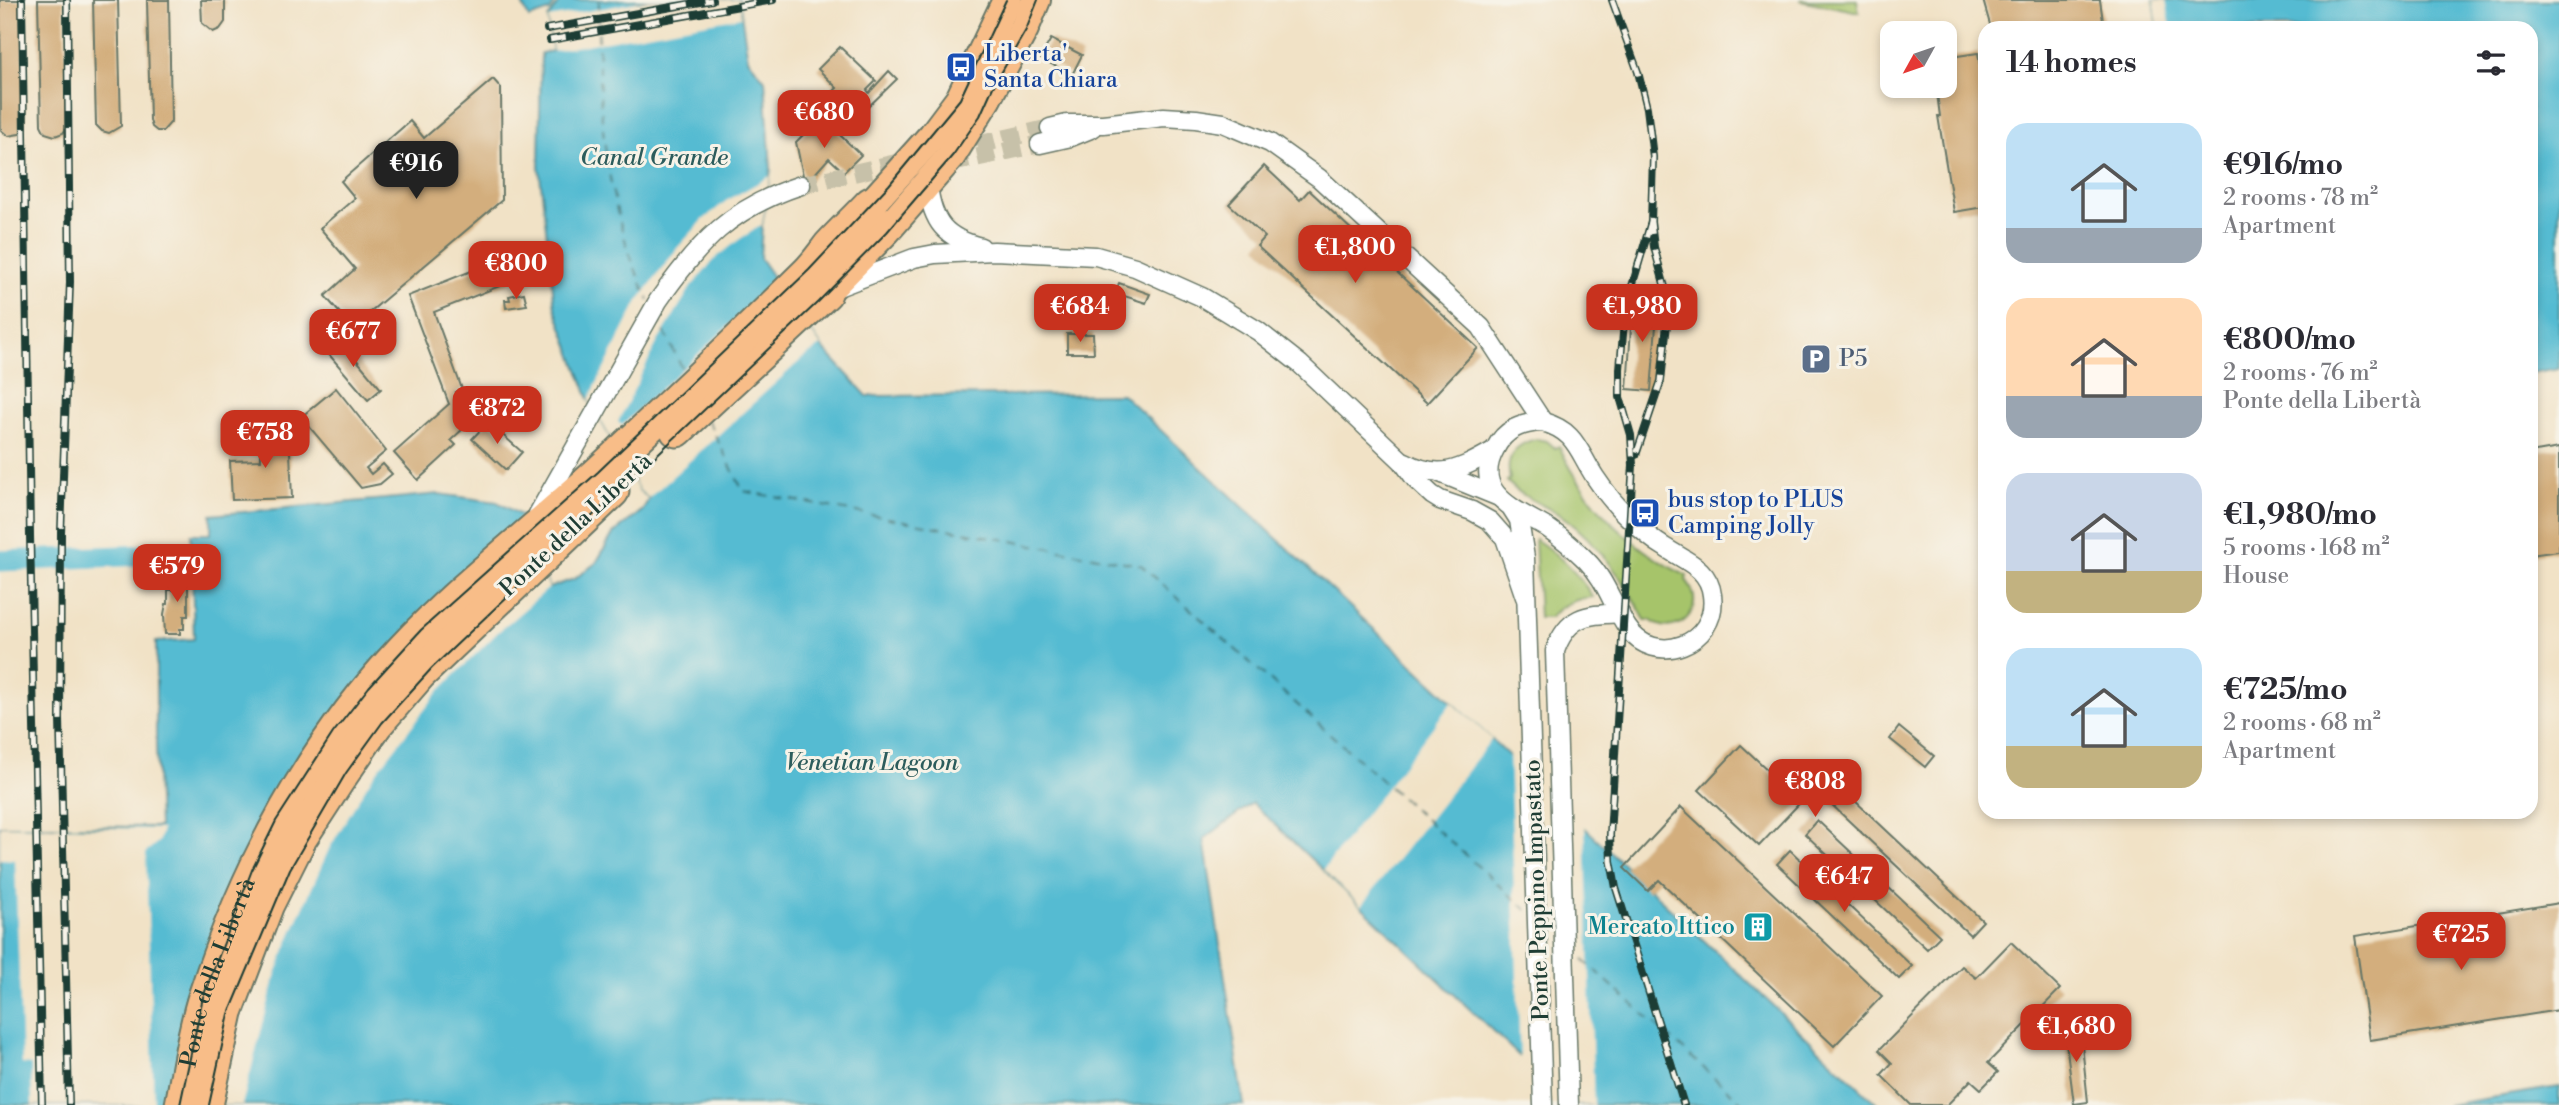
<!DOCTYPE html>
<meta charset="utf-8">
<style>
body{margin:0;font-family:"Libre Bodoni",serif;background:#f7f7f7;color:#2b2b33;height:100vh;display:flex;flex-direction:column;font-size:26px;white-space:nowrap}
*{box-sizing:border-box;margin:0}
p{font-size:23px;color:#7c7c81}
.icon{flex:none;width:38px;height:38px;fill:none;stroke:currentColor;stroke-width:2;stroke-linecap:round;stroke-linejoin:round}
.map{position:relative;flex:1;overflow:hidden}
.sheet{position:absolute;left:1978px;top:21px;width:560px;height:798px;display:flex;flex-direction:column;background:#fff;border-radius:21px;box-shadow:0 4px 10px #0003}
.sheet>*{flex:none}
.needle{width:46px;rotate:230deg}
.controls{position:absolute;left:1880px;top:21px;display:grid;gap:14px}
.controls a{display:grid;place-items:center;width:77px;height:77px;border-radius:14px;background:#fff;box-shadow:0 4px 10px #0003;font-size:35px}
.price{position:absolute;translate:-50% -60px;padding:0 16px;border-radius:14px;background:#c8321e;color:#fff;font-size:23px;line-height:46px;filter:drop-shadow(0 2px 4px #0008)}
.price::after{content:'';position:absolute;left:50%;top:42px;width:21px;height:16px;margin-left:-10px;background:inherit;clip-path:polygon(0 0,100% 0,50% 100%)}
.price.on{background:#222;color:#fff}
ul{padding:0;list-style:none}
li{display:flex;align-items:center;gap:21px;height:175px;padding:0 28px}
li span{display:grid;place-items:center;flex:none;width:196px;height:140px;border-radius:21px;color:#555}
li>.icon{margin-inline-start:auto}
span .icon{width:84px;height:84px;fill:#fffc;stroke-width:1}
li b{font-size:30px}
h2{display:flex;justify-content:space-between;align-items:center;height:84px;padding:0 28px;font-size:30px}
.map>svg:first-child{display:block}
.green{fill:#a6c46b;stroke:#628050;stroke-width:2}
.water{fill:#54bbd2;stroke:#3a7c83;stroke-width:2}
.pier{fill:#f1e2c6}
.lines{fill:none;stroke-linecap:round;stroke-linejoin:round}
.canal{stroke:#54bbd2;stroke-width:21}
.ferry{stroke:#2c5c5c;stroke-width:2;stroke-dasharray:9 7;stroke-linecap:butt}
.building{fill:#d3ae7d}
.street-tunnel{stroke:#c7c1a9;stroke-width:18;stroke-dasharray:18 9;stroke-linecap:butt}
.street-casing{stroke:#687767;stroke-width:21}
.primary-casing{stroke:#687767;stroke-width:32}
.highway-casing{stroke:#687767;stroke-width:37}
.street{stroke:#fff;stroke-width:18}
.primary{stroke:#f8bd88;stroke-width:28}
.highway{stroke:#f8bd88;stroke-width:33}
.tram{stroke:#1f3d34;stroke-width:2}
.rail-casing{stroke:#1f3d34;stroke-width:8}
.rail{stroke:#f7f3e8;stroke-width:5;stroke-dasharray:16;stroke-linecap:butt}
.labels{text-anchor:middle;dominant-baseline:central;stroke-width:6;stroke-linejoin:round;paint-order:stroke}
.transit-label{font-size:23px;fill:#164399;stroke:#f7f3e8;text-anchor:start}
.service-label{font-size:23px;fill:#4e5e75;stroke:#f7f3e8;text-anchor:start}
.street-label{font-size:23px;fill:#1f3d34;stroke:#f7f3e8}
.culture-label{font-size:23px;fill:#0d838f;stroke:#f7f3e8;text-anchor:end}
.water-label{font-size:24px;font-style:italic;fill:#2c5c5c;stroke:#f7f3e8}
</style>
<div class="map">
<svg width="2559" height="1105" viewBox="0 0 2559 1105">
<rect width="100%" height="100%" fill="#f7f3e8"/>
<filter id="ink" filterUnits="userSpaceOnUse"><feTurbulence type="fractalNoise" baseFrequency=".0143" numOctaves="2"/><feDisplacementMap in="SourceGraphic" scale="14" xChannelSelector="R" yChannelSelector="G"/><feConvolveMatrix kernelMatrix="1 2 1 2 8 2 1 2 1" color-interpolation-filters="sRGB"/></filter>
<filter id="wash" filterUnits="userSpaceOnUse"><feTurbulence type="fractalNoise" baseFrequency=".00686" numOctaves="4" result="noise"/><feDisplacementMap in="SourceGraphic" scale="28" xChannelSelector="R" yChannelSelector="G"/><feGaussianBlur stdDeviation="1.57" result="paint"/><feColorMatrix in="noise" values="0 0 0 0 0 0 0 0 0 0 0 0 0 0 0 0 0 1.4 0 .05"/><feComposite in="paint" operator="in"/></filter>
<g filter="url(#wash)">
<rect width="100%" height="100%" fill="#f1e2c6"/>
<g class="green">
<path d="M 1800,0 L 1857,0 L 1859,12 Z"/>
<path d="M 1536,439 L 1547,441 L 1555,448 L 1559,446 C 1587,505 1629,548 1687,576 L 1686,580 C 1710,608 1676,641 1650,620 L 1645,620 C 1625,581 1601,546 1566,519 C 1547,505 1522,499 1507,481 L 1510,479 C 1505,457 1515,444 1536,439 Z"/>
<path d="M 1535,539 C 1558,554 1578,574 1593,597 C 1575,599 1561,604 1550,618 L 1539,618 Z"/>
</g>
<g class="water">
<path d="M 520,0 L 557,0 L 550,11 L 529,18 Z"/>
<path d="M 561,0 L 739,0 L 748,59 L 765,80 L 771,169 L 762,225 L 760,258 L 821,346 L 867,396 L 1122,394 L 1452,702 L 1878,1105 L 1571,1105 L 1252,803 L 1204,839 L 1244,1105 L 0,1105 L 0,826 L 159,827 L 156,745 L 156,642 L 194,639 L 191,534 L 211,534 L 211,515 L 439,494 L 497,502 L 522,516 L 549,588 L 574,579 L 596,563 L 613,534 L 643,510 L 649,498 L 640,491 L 589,399 L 555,308 L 539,166 L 541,53 L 553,51 L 548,18 Z"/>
<path d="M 2154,0 L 2559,0 L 2559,368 L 2531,373 L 2530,28 L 2158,28 Z"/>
<path d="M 2559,1087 L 2559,1105 L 2446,1105 Z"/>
</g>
<g class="pier">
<path d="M 648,0 L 739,0 L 741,17 L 553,51 L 548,18 Z"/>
<path d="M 2154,0 L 2166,0 L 2171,28 L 2158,28 Z"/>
<path d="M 770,176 L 762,225 L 740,239 L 716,258 L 691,287 L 657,343 L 618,422 L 622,425 L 776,282 L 821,346 L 803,358 L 649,498 L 640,491 L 589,399 L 638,301 L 678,247 L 704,219 L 726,201 Z"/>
<path d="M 522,516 L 549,588 L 498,632 L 439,691 L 369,782 L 329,849 L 291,935 L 275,977 L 242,1105 L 172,1105 L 185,1042 L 513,526 Z"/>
<path d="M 1452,702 L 1492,739 L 1361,906 L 1323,870 Z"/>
<path d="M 1509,751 L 1585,823 L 1594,1105 L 1566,1105 L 1520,1061 Z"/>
<path d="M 0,826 L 162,829 L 159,841 L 146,852 L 154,1105 L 32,1105 L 31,1065 L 22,1064 L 15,860 L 0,859 Z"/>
</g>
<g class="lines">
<path class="canal" d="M 0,561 L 218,552"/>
<g class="ferry">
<path d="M 599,0 C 596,100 604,209 649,300"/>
<path d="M 657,317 L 684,372"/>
<path d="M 708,421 L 743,491 L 1141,565 L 1528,911"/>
<path d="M 1545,926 L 1554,934"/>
<path d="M 1571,949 L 1745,1105"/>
</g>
</g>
<g id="blocks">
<g class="building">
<path d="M 0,0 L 22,0 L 25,126 L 19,134 L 8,136 L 1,130 Z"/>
<path d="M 38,0 L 64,0 L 67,127 L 63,133 L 55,136 L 45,133 L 41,125 Z"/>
<path d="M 93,0 L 118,0 L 121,126 L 109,133 L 102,131 L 96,125 Z"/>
<path d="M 147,0 L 169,0 L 171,122 L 163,131 L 157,131 L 152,127 L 150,120 Z"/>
<path d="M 201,0 L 225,0 L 225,22 L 220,29 L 213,32 L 202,23 Z"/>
<path d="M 1983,0 L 2100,0 L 2104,28 L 1991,28 Z"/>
<path d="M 1051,39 L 1082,55 L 1072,75 L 1040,58 Z"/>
<path d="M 840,47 L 876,81 L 867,90 L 869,93 L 889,71 L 897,79 L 866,109 L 857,100 L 856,102 L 866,112 L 852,126 L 823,102 L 837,88 L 818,69 Z"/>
<path d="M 1978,53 L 1984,93 L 1984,207 L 1954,212 L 1938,116 L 1940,116 L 1936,86 L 1944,86 L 1944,58 Z"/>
<path d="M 493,79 L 501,88 L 502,200 L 352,327 L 325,296 L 355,269 L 320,228 L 355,198 L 341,181 L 410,121 L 424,138 Z"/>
<path d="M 821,117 L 861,155 L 844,172 L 829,158 L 805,185 L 796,142 Z"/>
<path d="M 1264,166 L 1300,200 L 1309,190 L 1478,348 L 1427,403 L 1257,246 L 1265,237 L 1229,204 Z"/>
<path d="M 514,254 L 518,264 L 505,269 L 510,282 L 434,312 L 462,389 L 456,392 L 478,415 L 451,440 L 456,445 L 418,480 L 394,453 L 449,404 L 408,296 Z"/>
<path d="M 1119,283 L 1150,294 L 1146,303 L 1115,293 Z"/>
<path d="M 524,293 L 527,305 L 506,308 L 505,300 L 510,300 L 509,296 Z"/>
<path d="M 1633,297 L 1658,299 L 1651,391 L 1627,389 Z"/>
<path d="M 1067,334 L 1093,334 L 1094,353 L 1067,353 Z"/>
<path d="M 339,339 L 381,389 L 368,400 L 325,350 Z"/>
<path d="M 336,388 L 386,451 L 366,468 L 371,474 L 383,464 L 392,474 L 380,484 L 361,488 L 301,417 Z"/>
<path d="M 488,422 L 522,452 L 506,470 L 472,439 Z"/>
<path d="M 289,429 L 292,498 L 232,500 L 230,461 L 261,460 L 260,430 Z"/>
<path d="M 2559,448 L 2559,551 L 2530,555 L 2530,453 Z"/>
<path d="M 172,572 L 188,572 L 188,616 L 184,616 L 184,629 L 180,629 L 180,634 L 165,634 L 164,614 L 166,604 L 168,604 L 168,590 L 173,590 Z"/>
<path d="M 1899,727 L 1934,756 L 1925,767 L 1890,739 Z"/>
<path d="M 1741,745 L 1786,787 L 1803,769 L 1812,778 L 1821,769 L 1983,921 L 1970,935 L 1814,788 L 1759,846 L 1699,790 Z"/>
<path d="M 1681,807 L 1882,996 L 1834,1046 L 1659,880 L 1648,891 L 1624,868 Z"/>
<path d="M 1817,820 L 1940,936 L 1927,949 L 1805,834 Z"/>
<path d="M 1790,850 L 1912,966 L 1899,979 L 1777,864 Z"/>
<path d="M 2559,903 L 2559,1010 L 2370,1040 L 2355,936 Z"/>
<path d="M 2011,942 L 2060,989 L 1988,1063 L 1998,1072 L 1981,1089 L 1971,1080 L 1947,1105 L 1911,1105 L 1881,1075 L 1892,1063 L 1879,1050 L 1962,966 L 1976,978 Z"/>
<path d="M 2080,1026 L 2088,1102 L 2074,1104 L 2064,1027 Z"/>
</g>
</g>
</g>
<g filter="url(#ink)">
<use href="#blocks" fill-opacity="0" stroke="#687767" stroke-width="2"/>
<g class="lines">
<g class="street-tunnel">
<path d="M 951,151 L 1050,128"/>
<path d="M 951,163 L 1040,144"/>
<path d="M 801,185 L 910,160"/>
</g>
<g class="street-casing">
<g id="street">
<path d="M 1050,128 L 1067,124 L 1103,124 L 1164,117 L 1196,119 L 1223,123 L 1270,143 L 1319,178 L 1481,327 L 1543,422"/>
<path d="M 1040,144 L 1071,137 L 1093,128"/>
<path d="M 928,185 C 932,222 945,238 981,247"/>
<path d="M 838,287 L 914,258 L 935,254 L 994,251 L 1096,256 L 1135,267 L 1164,280 L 1202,297 L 1258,331 L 1300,364 L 1402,461 L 1416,480 L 1432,495 L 1440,500 L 1472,511 L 1490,521 L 1505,538 L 1525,597"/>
<path d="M 1543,422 C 1576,431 1578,451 1595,477 C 1605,492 1616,506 1629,518 C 1640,529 1652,540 1666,548 C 1685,561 1709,568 1712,595 C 1719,644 1654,669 1627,627 C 1612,604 1606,580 1586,560 C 1574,548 1562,538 1549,529 C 1520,511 1470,495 1495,449 C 1505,429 1521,423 1543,422 Z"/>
<path d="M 1405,462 C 1440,481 1461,469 1493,451"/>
<path d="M 1440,473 L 1499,497"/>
<path d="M 1512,509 L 1519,520 L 1525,558 L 1543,1105"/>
<path d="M 538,514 L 658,301 C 700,241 731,208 801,185"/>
<path d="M 1569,1105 L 1555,651 C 1568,615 1586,615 1620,613"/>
</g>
</g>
<g class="primary-casing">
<g id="primary">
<path d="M 871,204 L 933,135 L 960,99 L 1007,0"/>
<path d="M 825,293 L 886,231 L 951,156 L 987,98 L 1024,29 L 1036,0"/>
</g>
</g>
<g class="highway-casing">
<g id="highway">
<path d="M 677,430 L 825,293"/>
<path d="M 182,1105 C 189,1069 194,1031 205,997 C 247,869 310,749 403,650 C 464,585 536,531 602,470 C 671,406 740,340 808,273 C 816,265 823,255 830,246 C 843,232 858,218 871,204"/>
<path d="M 206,1105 L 226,1012 L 267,904 L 300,838 L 337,781 L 375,725 L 420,673 L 612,491"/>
</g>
</g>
<use href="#street" class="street"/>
<use href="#primary" class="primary"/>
<use href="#highway" class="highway"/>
<g class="tram">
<path id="s1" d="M 180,1105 L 203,997 L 252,870 L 276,821 L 333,733 L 369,687 L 421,630 L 598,472 L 809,270 L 889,185 L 960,99 L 1006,0"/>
<path d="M 209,1105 L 229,1014 L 290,869 L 346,773 L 382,723 L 432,668 L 818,302 L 887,232 L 953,155 L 980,116 L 993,87 L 1026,30 L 1038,0"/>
</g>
<g class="rail-casing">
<g id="rail">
<path d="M 22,0 L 30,535 L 42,1105"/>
<path d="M 67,0 L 70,282 L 61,532 L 60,719 L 69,1105"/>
<path d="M 1612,0 L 1638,72 L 1647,108 L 1653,157 L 1651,222 L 1654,247 L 1666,291 L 1668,314 L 1661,381 L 1636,455"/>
<path d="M 547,29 L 712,0"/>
<path d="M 550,40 L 773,0"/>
<path d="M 1651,222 L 1625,310 L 1620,369 L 1620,397 L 1631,435 L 1633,465 L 1610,835 L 1611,861 L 1616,888 L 1684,1105"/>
</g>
</g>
<use href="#rail" class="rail"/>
</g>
</g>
<defs>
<g id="bus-square" transform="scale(1.575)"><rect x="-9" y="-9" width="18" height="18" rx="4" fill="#1a4fb4" stroke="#f7f3e8"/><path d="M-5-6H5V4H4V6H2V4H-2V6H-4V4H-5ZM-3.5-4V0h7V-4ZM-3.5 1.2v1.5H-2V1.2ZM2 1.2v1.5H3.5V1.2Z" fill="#fff"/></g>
<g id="parking-square" transform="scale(1.575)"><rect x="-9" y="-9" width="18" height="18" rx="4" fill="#5c6f8a" stroke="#f7f3e8"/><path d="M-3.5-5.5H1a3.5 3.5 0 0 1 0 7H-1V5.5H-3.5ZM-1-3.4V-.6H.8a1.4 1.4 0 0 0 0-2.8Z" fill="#fff"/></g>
<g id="building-square" transform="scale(1.575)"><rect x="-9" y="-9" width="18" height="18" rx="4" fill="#0f9aa8" stroke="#f7f3e8"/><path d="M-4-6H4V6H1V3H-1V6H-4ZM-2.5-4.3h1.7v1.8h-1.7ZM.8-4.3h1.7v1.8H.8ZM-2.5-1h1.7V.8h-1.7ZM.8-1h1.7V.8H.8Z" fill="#fff"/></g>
</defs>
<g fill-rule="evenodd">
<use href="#bus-square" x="961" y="67"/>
<use href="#parking-square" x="1816" y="359"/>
<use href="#bus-square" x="1645" y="513"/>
<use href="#building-square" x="1758" y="927"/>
</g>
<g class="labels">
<g class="transit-label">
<text x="984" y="54">Liberta'<tspan x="984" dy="26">Santa Chiara</tspan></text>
<text x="1668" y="500">bus stop to PLUS<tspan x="1668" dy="26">Camping Jolly</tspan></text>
</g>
<g class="service-label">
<text x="1839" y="359">P5</text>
</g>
<g class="street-label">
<text transform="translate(576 525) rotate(-43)">Ponte della Libertà</text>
<text transform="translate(1537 890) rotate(-92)">Ponte Peppino Impastato</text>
<text stroke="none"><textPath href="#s1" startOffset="138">Ponte della Libertà</textPath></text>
</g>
<g class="culture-label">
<text x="1735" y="927">Mercato Ittico</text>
</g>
<g class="water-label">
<text x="654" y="158">Canal Grande</text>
<text x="872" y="763">Venetian Lagoon</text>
</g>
</g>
</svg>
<div class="controls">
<a><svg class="needle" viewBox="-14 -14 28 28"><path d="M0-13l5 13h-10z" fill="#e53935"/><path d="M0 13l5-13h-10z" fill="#7c7c81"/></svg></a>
</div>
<b class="price" style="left:824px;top:150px">€680</b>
<b class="price on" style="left:416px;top:201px">€916</b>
<b class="price" style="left:1355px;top:285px">€1,800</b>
<b class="price" style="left:516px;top:301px">€800</b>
<b class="price" style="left:1080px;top:344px">€684</b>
<b class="price" style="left:1642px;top:344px">€1,980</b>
<b class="price" style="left:353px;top:369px">€677</b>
<b class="price" style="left:497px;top:446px">€872</b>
<b class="price" style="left:265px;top:470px">€758</b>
<b class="price" style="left:177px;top:604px">€579</b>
<b class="price" style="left:1815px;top:819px">€808</b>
<b class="price" style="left:1844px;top:914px">€647</b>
<b class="price" style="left:2461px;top:972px">€725</b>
<b class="price" style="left:2076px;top:1064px">€1,680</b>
<section class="sheet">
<h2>14 homes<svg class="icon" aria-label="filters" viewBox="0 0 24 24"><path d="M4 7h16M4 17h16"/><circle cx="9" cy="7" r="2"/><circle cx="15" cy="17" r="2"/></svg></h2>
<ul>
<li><span style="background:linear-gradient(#bfe0f5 75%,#9aa5b1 0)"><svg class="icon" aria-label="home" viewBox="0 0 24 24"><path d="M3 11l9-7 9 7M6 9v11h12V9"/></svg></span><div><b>€916/mo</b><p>2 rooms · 78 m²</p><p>Apartment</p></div></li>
<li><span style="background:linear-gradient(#ffd9b3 70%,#9aa5b1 0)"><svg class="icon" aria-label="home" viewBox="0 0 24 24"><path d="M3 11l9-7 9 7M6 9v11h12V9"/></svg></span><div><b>€800/mo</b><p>2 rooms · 76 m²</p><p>Ponte della Libertà</p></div></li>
<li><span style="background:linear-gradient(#c9d6e8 70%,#c2b280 0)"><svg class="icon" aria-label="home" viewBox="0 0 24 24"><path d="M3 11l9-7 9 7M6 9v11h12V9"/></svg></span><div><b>€1,980/mo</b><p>5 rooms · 168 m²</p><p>House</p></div></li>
<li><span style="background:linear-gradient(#bfe0f5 70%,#c2b280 0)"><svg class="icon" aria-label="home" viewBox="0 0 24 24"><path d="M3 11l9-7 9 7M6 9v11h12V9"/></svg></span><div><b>€725/mo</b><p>2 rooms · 68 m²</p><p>Apartment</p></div></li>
</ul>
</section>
</div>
